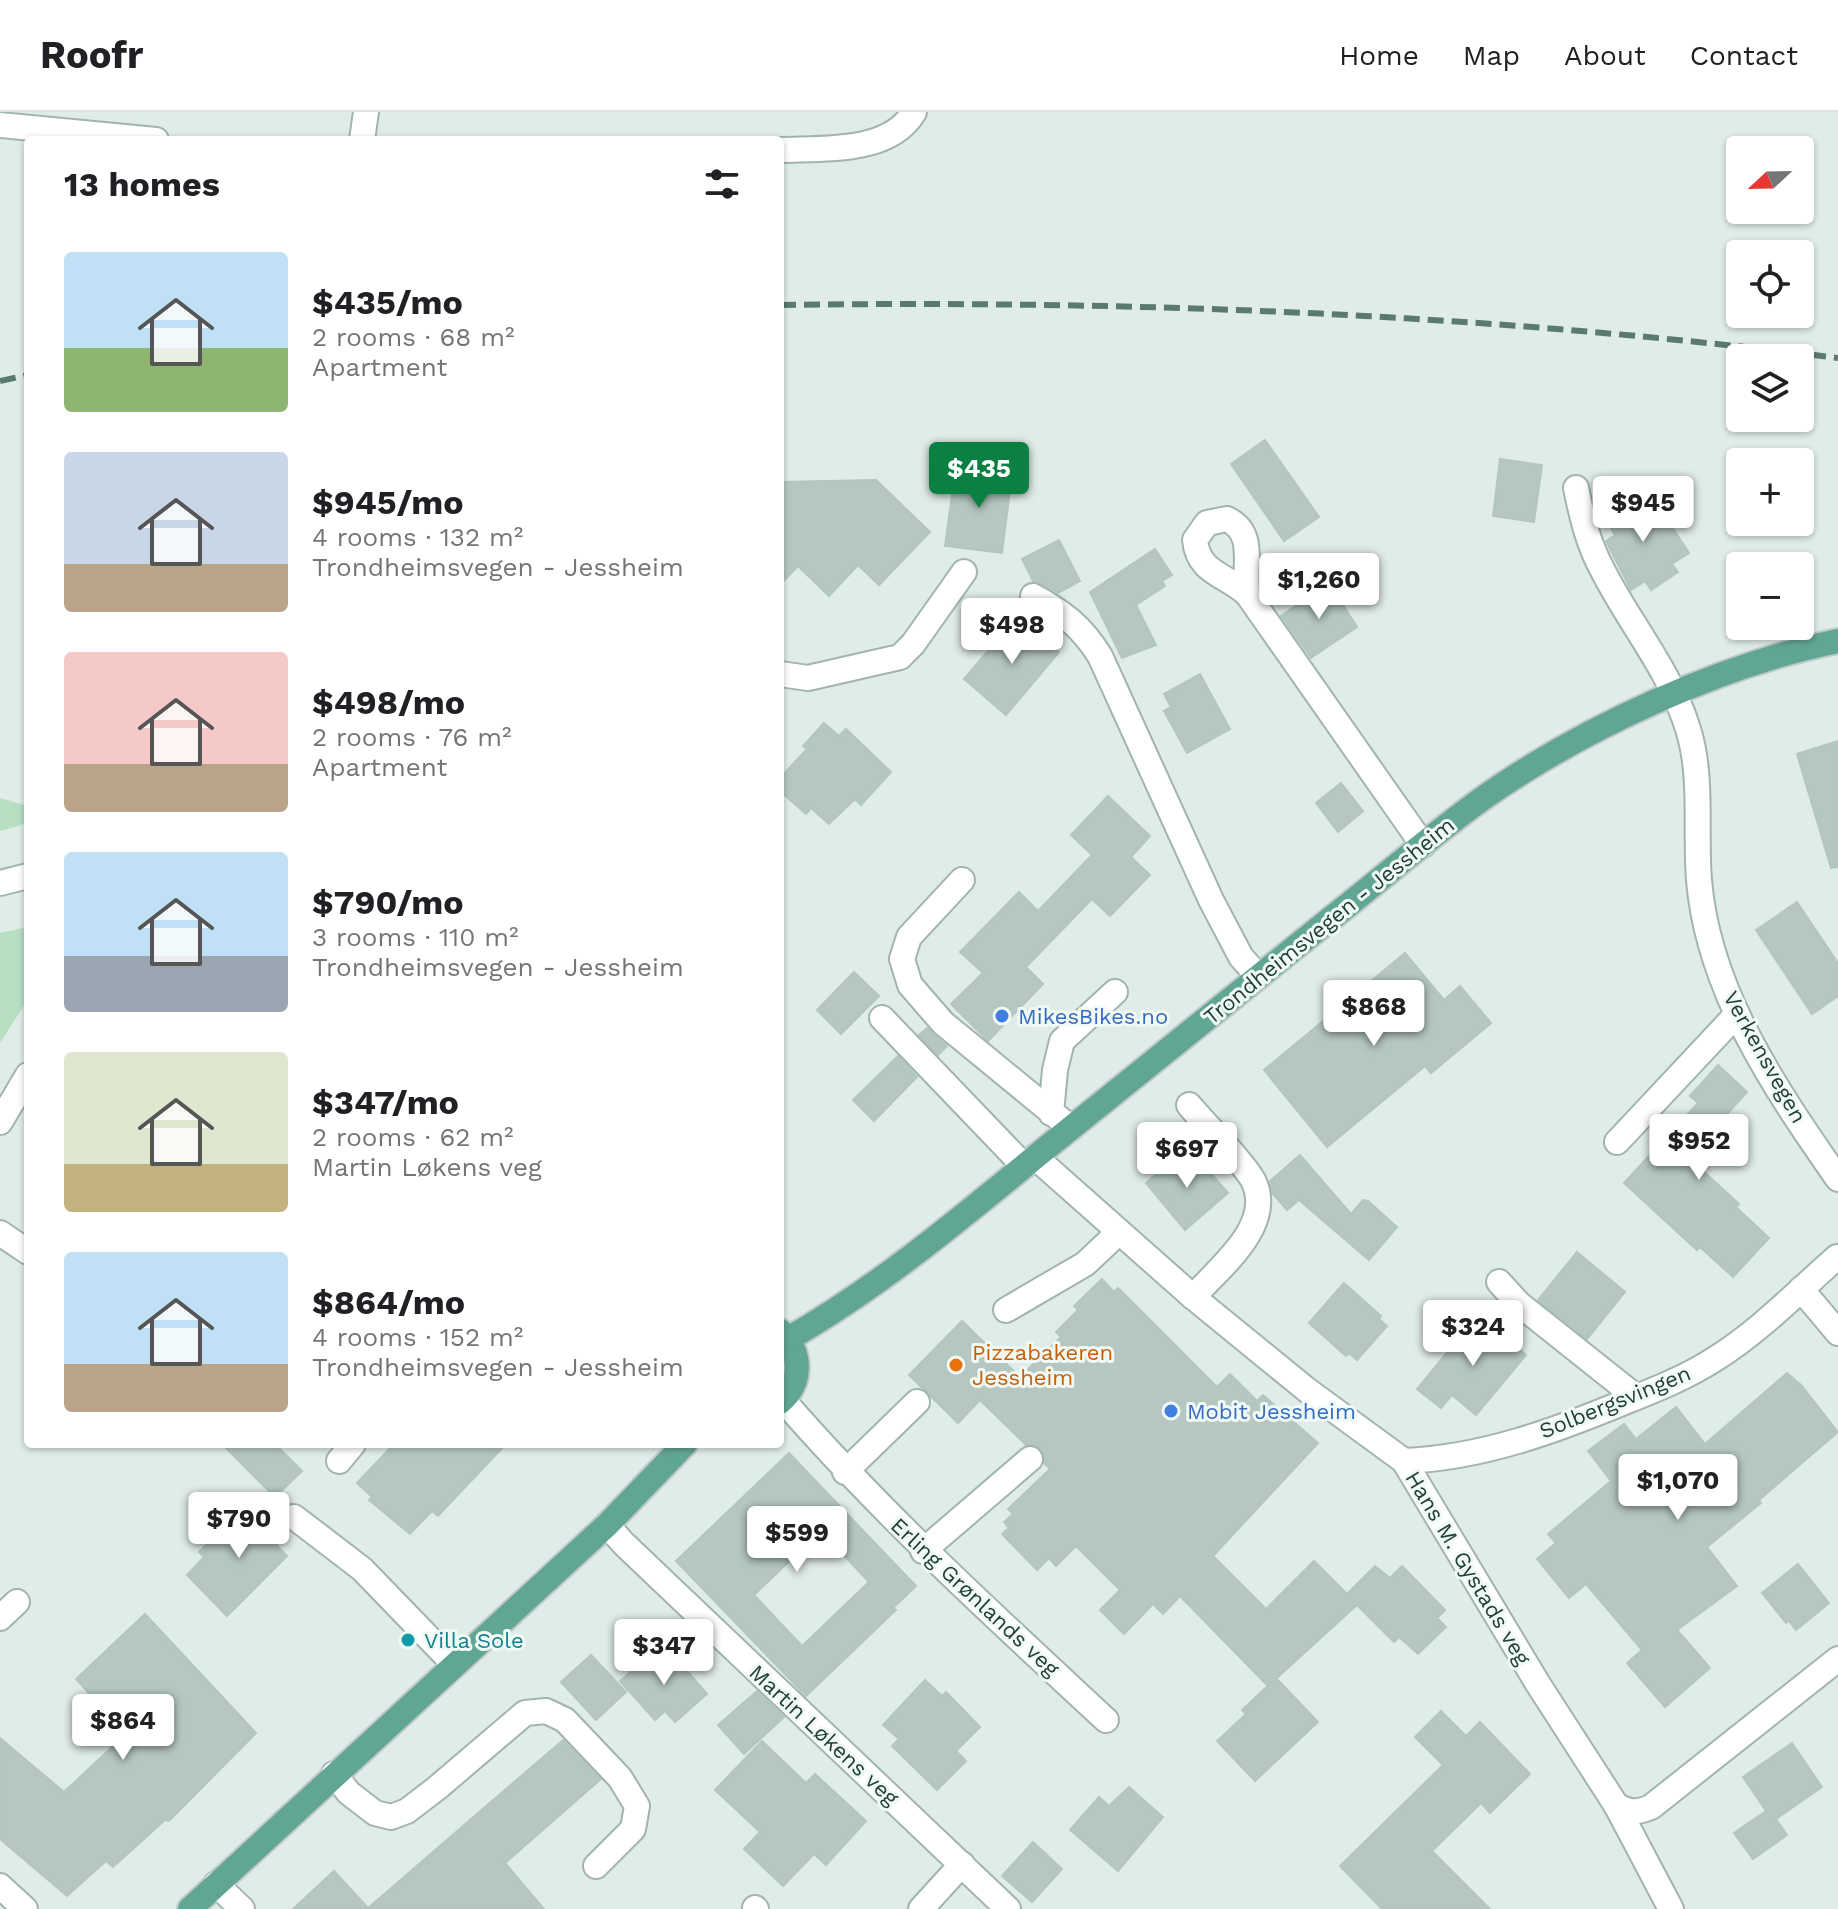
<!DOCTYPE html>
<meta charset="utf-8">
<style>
body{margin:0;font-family:"Work Sans",sans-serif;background:#f6f6f6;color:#202124;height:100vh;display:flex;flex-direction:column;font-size:30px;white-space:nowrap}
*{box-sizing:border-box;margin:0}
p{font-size:26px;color:#757577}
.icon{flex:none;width:44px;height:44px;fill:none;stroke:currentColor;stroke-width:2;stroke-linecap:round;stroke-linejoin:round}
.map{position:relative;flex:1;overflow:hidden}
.drawer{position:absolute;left:24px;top:24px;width:760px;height:1312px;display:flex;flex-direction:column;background:#fff;border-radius:8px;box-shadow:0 2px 6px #0004}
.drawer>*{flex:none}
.needle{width:52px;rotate:248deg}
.controls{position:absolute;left:1726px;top:24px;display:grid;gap:16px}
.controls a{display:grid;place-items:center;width:88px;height:88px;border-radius:8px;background:#fff;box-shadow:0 2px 6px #0004;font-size:40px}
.price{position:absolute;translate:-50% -68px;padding:0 18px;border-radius:8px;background:#fff;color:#222;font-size:26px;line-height:52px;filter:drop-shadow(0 2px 4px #0008)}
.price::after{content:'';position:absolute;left:50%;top:48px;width:24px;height:18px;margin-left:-12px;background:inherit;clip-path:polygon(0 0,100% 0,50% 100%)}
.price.active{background:#0b8043;color:#fff}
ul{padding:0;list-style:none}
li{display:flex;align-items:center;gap:24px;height:200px;padding:0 40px}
li span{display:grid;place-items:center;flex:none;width:224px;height:160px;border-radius:8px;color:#555}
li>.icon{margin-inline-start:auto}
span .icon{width:96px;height:96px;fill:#fffc;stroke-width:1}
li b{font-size:34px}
h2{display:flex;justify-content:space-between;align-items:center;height:96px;padding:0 40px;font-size:34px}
header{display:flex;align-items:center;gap:48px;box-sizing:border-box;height:112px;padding:0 40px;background:#fff;border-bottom:2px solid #e0e0e0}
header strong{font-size:38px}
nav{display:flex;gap:44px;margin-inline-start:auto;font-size:28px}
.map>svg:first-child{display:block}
.green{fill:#b7dfc2}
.building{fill:#b5c7c0;stroke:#b2c7be;stroke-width:2;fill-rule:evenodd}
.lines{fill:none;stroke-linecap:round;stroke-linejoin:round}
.minor-casing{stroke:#a2b4ae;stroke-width:28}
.major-casing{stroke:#c0c9c7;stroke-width:28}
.minor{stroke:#fff;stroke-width:24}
.major{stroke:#61a694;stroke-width:24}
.rail{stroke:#5a7a71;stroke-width:6;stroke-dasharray:16 8;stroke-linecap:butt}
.shop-dot{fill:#3f7fe0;stroke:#f1f9f5;stroke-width:3}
.food-dot{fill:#e8710a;stroke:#f1f9f5;stroke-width:3}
.culture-dot{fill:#0f9aa8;stroke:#f1f9f5;stroke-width:3}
.labels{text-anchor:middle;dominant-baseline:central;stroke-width:6;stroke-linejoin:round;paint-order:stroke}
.street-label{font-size:22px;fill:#1f3e36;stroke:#f1f9f5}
.shop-label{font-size:22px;fill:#366cbe;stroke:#f1f9f5;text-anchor:start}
.food-label{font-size:22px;fill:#c56008;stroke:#f1f9f5;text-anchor:start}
.culture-label{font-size:22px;fill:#0d838f;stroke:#f1f9f5;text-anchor:start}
</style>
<header>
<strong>Roofr</strong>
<nav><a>Home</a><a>Map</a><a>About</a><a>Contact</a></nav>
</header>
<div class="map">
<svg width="1838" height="1797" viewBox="0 0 1838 1797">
<rect width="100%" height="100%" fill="#e0ece7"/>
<g class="green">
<path d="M 0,686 L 28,694 L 28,711 L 0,719 Z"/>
<path d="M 28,815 L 28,887 L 0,931 L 0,821 Z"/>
</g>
<g class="building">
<path d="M 1265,328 L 1319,405 L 1284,429 L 1231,352 Z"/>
<path d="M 1500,347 L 1542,353 L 1534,410 L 1493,404 Z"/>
<path d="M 956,354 L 1012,362 L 1002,441 L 945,434 Z"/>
<path d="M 876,368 L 930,420 L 879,473 L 858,453 L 829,484 L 798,454 L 780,473 L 780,370 Z"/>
<path d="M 1626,382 L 1642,406 L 1659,395 L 1689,441 L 1672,452 L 1678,460 L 1651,478 L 1645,469 L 1631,478 L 1606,429 L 1615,423 L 1601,399 Z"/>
<path d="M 1059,428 L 1080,469 L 1058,481 L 1033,469 L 1022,447 Z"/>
<path d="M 1155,437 L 1172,463 L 1162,469 L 1165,474 L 1136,493 L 1156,533 L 1122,546 L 1090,480 Z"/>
<path d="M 1329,471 L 1357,515 L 1311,546 L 1281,504 Z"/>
<path d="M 1018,504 L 1059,540 L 1006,603 L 964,567 Z"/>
<path d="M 1200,562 L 1230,617 L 1187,641 L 1164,599 L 1171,595 L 1164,582 Z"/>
<path d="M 824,611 L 839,624 L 846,617 L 891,660 L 861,693 L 855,687 L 829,712 L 811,696 L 806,702 L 780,679 L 780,666 L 807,637 L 803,634 Z"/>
<path d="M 1838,629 L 1838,755 L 1831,756 L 1797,642 Z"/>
<path d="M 1341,671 L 1363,699 L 1338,720 L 1316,691 Z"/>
<path d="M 1108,684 L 1150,724 L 1131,745 L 1150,763 L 1110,804 L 1092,787 L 1026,855 L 1043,872 L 988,929 L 951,892 L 983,861 L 960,840 L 1019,780 L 1038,799 L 1092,743 L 1071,723 Z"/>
<path d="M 1797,790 L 1838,851 L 1838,884 L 1812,902 L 1756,818 Z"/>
<path d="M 1405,841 L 1444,888 L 1460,874 L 1491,911 L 1431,961 L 1425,954 L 1327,1035 L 1264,958 Z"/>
<path d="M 854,860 L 879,884 L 841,922 L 817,898 Z"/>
<path d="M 927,916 L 947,934 L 938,943 L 919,923 Z"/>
<path d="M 898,944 L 917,965 L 874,1009 L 853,988 Z"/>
<path d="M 1718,953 L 1747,980 L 1688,1045 L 1739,1092 L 1736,1095 L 1769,1126 L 1733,1165 L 1700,1135 L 1697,1138 L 1624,1071 L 1698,991 L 1690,984 Z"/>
<path d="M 1193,1041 L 1228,1081 L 1185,1118 L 1146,1071 L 1171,1049 L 1177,1056 Z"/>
<path d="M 1300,1043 L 1351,1102 L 1363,1088 L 1368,1089 L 1397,1115 L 1369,1148 L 1299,1088 L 1287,1098 L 1272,1081 L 1269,1070 Z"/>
<path d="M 1577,1140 L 1625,1180 L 1587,1227 L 1538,1188 Z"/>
<path d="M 1102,1167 L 1114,1180 L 1118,1176 L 1217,1275 L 1230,1262 L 1257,1289 L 1263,1283 L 1318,1331 L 1213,1444 L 1266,1497 L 1314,1449 L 1347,1482 L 1375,1454 L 1390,1466 L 1402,1454 L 1445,1498 L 1437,1506 L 1446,1515 L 1418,1542 L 1399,1525 L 1394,1530 L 1357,1493 L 1268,1574 L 1180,1484 L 1163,1502 L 1153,1492 L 1124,1522 L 1100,1498 L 1120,1478 L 1076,1434 L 1056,1454 L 1049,1446 L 1037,1458 L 1002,1422 L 1009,1416 L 1004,1410 L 1013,1402 L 1008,1397 L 1050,1357 L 1044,1351 L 1042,1338 L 1034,1333 L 1026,1333 L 980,1288 L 958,1311 L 909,1263 L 962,1209 L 1020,1265 L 1061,1225 L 1056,1220 L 1078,1198 L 1074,1194 Z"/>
<path d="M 1344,1171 L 1381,1204 L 1379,1207 L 1387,1214 L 1357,1248 L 1349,1241 L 1346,1244 L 1309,1211 Z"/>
<path d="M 1478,1203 L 1526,1243 L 1476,1303 L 1452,1283 L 1441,1296 L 1417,1277 Z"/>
<path d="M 1787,1261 L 1801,1273 L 1838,1320 L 1759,1388 L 1761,1391 L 1707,1435 L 1737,1474 L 1677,1518 L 1710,1556 L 1665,1595 L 1627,1551 L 1642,1538 L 1586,1472 L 1569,1486 L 1537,1447 L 1556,1431 L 1548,1422 L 1611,1369 L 1588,1339 L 1624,1312 L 1636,1327 L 1676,1295 L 1705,1332 Z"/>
<path d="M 222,1332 L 275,1332 L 302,1359 L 275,1385 Z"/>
<path d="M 394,1332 L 506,1332 L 438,1404 L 432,1399 L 410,1422 L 369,1388 L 372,1385 L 357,1371 Z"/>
<path d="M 789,1341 L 916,1474 L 893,1496 L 896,1498 L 806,1584 L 676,1449 ZM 821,1419 L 869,1470 L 802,1534 L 754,1483 Z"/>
<path d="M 257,1392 L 287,1422 L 276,1433 L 287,1444 L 227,1504 L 187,1463 L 204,1445 L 199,1440 L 219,1420 L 225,1425 Z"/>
<path d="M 1798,1452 L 1829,1491 L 1796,1518 L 1789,1509 L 1786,1511 L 1762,1481 Z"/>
<path d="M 145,1502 L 256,1621 L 169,1709 L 165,1708 L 113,1755 L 106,1749 L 67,1784 L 0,1727 L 0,1626 L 64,1680 L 111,1636 L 110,1604 L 76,1567 Z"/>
<path d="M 668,1537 L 707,1582 L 675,1610 L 665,1599 L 655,1608 L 620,1569 L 650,1543 L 655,1548 Z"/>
<path d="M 591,1543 L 626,1580 L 596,1608 L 561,1570 Z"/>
<path d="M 1276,1566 L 1318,1610 L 1255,1669 L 1217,1629 L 1246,1602 L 1242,1598 Z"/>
<path d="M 925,1568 L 942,1584 L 946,1580 L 980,1615 L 956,1639 L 966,1649 L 937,1678 L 892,1634 L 899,1627 L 883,1613 Z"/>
<path d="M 757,1579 L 784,1605 L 744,1642 L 718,1613 Z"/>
<path d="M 1441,1599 L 1466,1624 L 1480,1610 L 1530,1662 L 1490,1701 L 1481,1691 L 1432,1739 L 1490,1797 L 1382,1797 L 1340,1754 L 1443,1653 L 1415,1625 Z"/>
<path d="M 563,1628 L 601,1667 L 505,1751 L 544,1797 L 293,1797 L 334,1759 L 368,1796 Z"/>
<path d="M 762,1629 L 806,1671 L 815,1662 L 866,1709 L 826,1753 L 814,1742 L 783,1774 L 744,1737 L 760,1720 L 715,1678 Z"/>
<path d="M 1792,1631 L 1822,1675 L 1776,1707 L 1787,1723 L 1753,1747 L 1734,1721 L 1766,1699 L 1743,1665 Z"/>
<path d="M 1129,1675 L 1163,1705 L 1118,1759 L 1070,1718 L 1099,1685 L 1109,1694 Z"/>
<path d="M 1033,1730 L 1062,1757 L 1032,1790 L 1002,1764 Z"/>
</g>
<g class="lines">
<g class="minor-casing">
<g id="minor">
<path d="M 0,13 L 156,28"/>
<path d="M 362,28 L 366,0"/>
<path d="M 780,38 C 823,36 889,42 914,0"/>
<path d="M 1576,376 C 1582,405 1588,431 1602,457 C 1629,511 1670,558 1688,617 C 1703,665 1695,717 1699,768 C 1708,879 1776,978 1838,1067"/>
<path d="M 1248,483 C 1228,463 1198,462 1195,428 L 1207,411 L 1227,407 C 1258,422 1242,456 1248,483 L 1423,733"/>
<path d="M 1033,484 C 1063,500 1082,515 1100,544 L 1211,788 L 1241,845 L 1258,864"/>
<path d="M 780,562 L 808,566 L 900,545 L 913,532 L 964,460"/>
<path d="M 962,768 L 909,825 L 902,847 L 910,873 L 943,911 L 1071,1016"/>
<path d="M 0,771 L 28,764"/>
<path d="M 882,906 L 1024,1054"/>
<path d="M 1189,993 C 1203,1010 1246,1053 1254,1070 C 1274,1114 1219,1156 1193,1185"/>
<path d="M 1051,1001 L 1055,958 L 1062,929 L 1115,880"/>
<path d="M 0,1010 L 28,963"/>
<path d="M 1617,1030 L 1737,902"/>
<path d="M 1035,1045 L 1193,1185 L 1307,1278 L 1404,1349 L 1538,1572 L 1616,1693 C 1629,1701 1637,1701 1651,1695 L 1838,1547"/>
<path d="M 0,1121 L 28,1140"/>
<path d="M 1499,1170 L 1519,1192 L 1636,1285"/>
<path d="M 1801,1177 L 1838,1221"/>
<path d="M 1006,1198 L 1085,1152 L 1118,1121"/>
<path d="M 783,1288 C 883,1403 994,1504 1106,1608"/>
<path d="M 339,1349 L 353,1332"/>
<path d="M 1404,1349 C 1481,1346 1555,1319 1627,1289 C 1657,1277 1687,1265 1715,1247 C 1760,1219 1797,1180 1837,1145"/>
<path d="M 845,1360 L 917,1290"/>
<path d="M 294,1405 L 362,1457 L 454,1552"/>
<path d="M 607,1413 L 624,1432 L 1008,1797"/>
<path d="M 923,1439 L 1030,1347"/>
<path d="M 0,1506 L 17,1490"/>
<path d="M 334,1662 L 349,1681 L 375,1701 L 391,1705 L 407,1699 L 437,1676 L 525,1601 L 546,1599 L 565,1608 L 620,1666 L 637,1694 L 633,1717 L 596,1754"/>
<path d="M 1616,1693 L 1671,1797"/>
<path d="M 216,1772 L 242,1797"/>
<path d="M 0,1774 L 25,1797"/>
<path d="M 755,1796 L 756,1797"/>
<path d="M 921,1797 L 962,1752"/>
</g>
</g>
<g class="major-casing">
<g id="major">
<path d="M 780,1219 C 802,1240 803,1270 780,1290"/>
<path d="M 788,1227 C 882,1173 962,1105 1045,1037 C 1148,954 1250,871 1353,789 C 1398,753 1442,715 1489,682 C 1586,615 1722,552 1838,529"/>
<path d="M 190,1797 L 607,1413 L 685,1332"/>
</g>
</g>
<use href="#minor" class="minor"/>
<use href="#major" class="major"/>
<g class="rail">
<path d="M 780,193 C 1133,188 1487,202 1838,246"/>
<path d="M 0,269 L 28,263"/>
</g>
</g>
<g class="shop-dot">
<circle cx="1002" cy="904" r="8"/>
<circle cx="1171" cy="1299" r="8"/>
</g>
<circle class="food-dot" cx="956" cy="1253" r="8"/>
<circle class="culture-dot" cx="408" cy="1528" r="8"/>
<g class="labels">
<g class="street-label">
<text transform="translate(1329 809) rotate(-39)">Trondheimsvegen - Jessheim</text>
<text transform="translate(1765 945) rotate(61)">Verkensvegen</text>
<text transform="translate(1615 1290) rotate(-22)">Solbergsvingen</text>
<text transform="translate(1468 1456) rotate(59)">Hans M. Gystads veg</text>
<text transform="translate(975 1485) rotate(43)">Erling Grønlands veg</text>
<text transform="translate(824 1623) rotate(43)">Martin Løkens veg</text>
</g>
<g class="shop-label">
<text x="1018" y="904">MikesBikes.no</text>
<text x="1187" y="1299">Mobit Jessheim</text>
</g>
<g class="food-label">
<text x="972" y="1240">Pizzabakeren<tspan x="972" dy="25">Jessheim</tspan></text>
</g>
<g class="culture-label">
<text x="424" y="1528">Villa Sole</text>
</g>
</g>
</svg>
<div class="controls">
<a><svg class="needle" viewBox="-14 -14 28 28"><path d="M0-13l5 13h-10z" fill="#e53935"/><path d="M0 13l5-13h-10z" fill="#757577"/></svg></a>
<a><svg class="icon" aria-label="locate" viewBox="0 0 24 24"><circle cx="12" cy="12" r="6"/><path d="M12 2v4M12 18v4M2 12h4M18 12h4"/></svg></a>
<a><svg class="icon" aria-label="layers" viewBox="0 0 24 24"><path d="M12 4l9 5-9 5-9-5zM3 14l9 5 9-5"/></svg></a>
<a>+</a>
<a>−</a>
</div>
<b class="price active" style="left:979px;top:398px">$435</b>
<b class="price" style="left:1643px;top:432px">$945</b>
<b class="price" style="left:1319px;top:509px">$1,260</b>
<b class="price" style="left:1012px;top:554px">$498</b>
<b class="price" style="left:1374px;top:936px">$868</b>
<b class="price" style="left:1699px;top:1070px">$952</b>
<b class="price" style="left:1187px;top:1078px">$697</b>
<b class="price" style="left:1473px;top:1256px">$324</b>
<b class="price" style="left:1678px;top:1410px">$1,070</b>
<b class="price" style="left:239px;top:1448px">$790</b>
<b class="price" style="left:797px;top:1462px">$599</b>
<b class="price" style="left:664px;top:1575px">$347</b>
<b class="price" style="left:123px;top:1650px">$864</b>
<section class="drawer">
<h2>13 homes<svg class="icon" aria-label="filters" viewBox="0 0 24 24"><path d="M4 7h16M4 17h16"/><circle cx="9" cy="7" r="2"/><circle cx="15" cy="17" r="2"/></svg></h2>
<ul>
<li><span style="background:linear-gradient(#bfe0f5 60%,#8fb573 0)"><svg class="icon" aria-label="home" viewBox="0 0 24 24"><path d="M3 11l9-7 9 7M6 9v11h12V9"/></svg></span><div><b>$435/mo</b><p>2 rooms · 68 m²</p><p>Apartment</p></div></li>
<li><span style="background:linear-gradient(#c9d6e8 70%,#b9a48a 0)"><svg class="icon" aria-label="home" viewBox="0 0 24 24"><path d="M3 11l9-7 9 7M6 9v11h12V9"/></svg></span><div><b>$945/mo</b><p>4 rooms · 132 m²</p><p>Trondheimsvegen - Jessheim</p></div></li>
<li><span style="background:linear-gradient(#f6c9c9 70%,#b9a48a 0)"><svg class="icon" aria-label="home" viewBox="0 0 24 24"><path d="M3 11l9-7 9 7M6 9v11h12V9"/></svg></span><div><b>$498/mo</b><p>2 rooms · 76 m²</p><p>Apartment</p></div></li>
<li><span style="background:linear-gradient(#bfe0f5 65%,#9aa5b1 0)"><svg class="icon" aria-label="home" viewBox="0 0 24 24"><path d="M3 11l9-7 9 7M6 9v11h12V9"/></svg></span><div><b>$790/mo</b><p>3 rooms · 110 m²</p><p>Trondheimsvegen - Jessheim</p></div></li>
<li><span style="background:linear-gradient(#dfe7d0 70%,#c2b280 0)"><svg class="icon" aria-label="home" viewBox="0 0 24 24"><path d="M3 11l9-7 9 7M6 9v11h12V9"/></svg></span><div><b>$347/mo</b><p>2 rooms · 62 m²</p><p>Martin Løkens veg</p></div></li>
<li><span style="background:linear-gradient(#bfe0f5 70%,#b9a48a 0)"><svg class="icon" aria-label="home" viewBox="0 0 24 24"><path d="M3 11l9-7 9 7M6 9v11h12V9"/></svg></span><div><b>$864/mo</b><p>4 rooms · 152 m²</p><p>Trondheimsvegen - Jessheim</p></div></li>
</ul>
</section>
</div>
